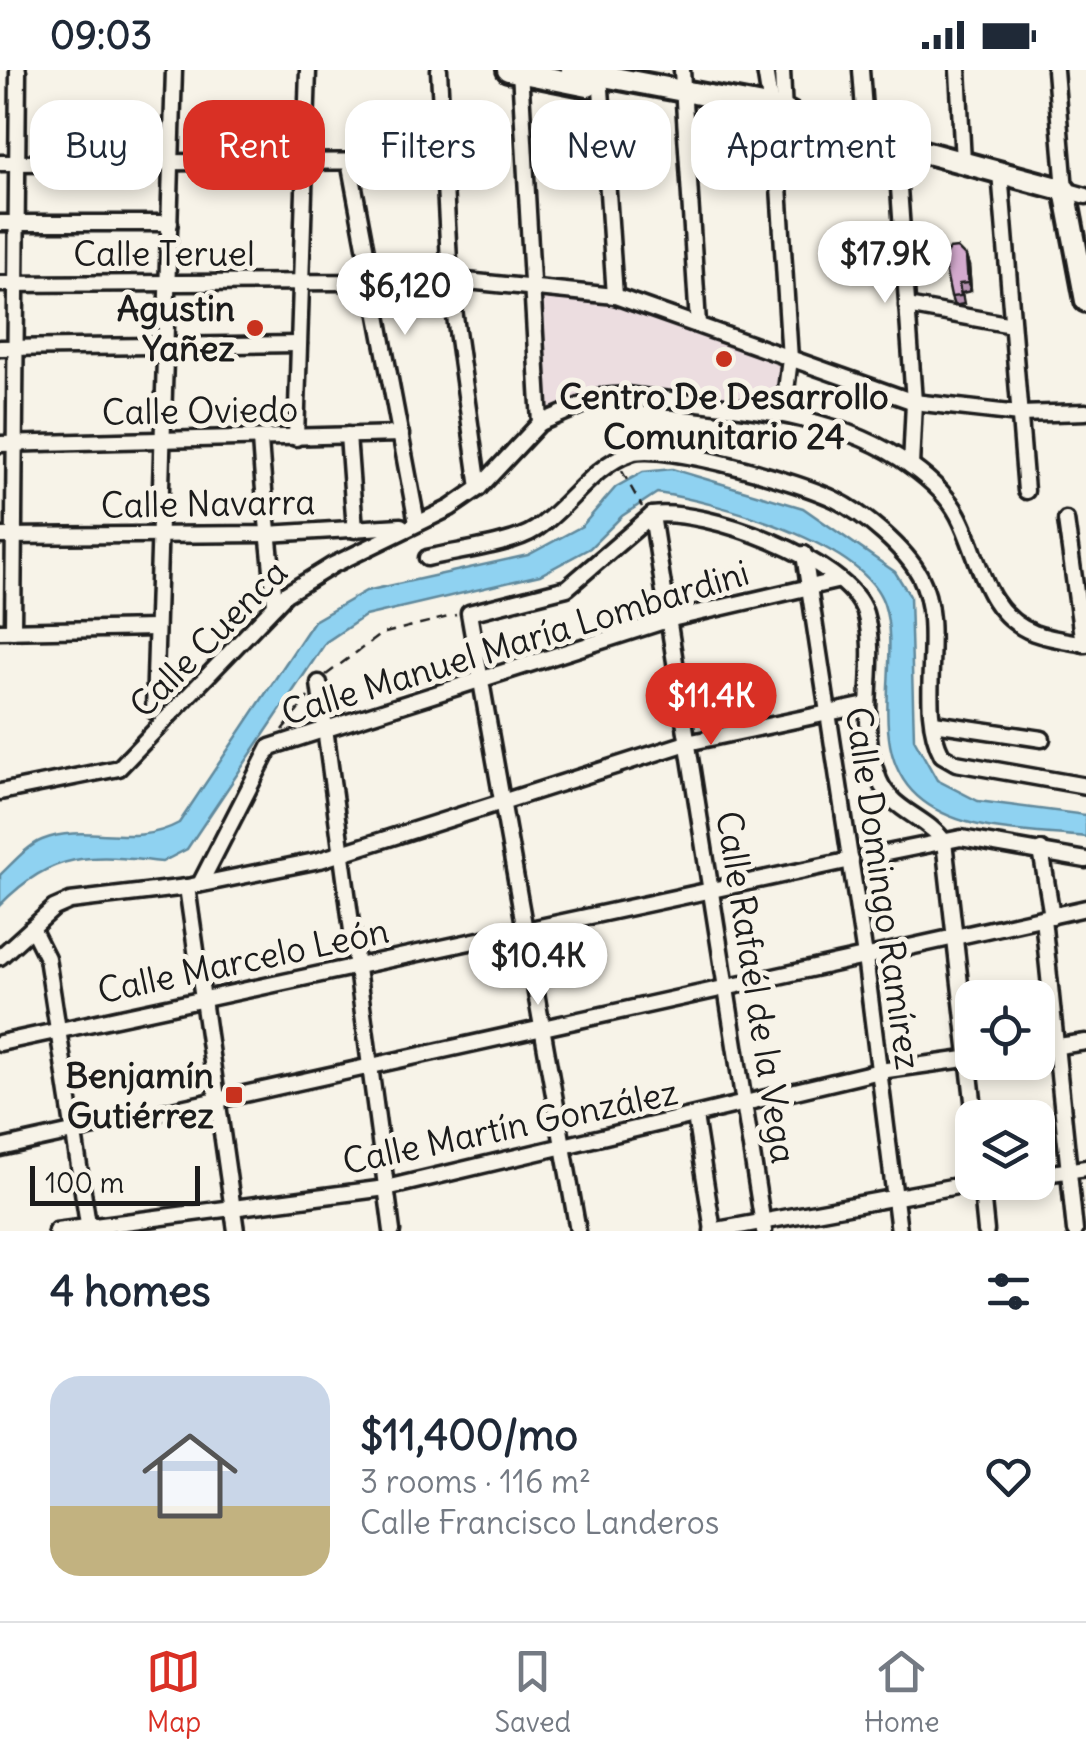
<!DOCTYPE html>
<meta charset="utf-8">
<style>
body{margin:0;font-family:Delius,sans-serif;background:#f6f6f7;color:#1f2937;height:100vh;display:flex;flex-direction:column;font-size:38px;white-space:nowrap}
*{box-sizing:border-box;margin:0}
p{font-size:32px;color:#747a83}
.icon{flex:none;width:55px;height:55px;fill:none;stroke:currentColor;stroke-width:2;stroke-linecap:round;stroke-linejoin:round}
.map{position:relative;height:1161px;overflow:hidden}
.panel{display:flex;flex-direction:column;background:#fff;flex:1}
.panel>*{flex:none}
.hud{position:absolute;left:30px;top:30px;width:1028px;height:90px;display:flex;gap:20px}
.tools{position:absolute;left:955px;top:910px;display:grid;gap:20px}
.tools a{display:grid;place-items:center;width:100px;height:100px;border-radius:20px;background:#fff;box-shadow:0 5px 15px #0003;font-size:50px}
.scale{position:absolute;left:30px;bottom:25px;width:170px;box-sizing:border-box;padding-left:10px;border:5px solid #1c1c1c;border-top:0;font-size:28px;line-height:35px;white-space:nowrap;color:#1c1c1c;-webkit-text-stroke:8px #f7f3e8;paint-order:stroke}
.price{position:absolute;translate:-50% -85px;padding:0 22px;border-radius:35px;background:#fff;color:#222;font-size:32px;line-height:65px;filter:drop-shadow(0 2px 5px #0008)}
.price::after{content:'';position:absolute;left:50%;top:60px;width:30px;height:22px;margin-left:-15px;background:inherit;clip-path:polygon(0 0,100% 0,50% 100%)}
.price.active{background:#d93025;color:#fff}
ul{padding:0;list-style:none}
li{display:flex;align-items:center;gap:30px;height:250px;padding:0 50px}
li+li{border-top:2px solid #e0e1e3}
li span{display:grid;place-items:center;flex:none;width:280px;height:200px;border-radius:30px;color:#555}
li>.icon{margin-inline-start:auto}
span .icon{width:120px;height:120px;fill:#fffc;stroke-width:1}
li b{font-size:42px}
h2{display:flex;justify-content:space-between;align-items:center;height:120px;padding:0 50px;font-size:42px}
.pill{padding:0 35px;border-radius:30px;background:#fff;box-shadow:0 5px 15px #0003;font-size:35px;line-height:90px}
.pill.active{background:#d93025;color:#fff}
.status{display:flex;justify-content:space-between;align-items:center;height:70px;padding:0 50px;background:#fff;direction:ltr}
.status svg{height:28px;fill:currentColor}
.menu{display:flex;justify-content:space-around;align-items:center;height:140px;border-top:2px solid #e0e1e3;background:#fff;font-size:28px;color:#747a83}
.menu a{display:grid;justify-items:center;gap:5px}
.menu .active{color:#d93025}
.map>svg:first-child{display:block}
.built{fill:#ecdde0}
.water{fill:#8fd2f1;stroke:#61899c;stroke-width:2.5}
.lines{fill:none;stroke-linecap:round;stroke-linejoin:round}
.street-casing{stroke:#1c1c1c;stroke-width:21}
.secondary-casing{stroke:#1c1c1c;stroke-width:28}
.path{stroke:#1c1c1c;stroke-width:2.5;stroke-dasharray:10 8;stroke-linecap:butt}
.street{stroke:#f7f3e8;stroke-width:14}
.secondary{stroke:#f7f3e8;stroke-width:20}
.wall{fill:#b692b1;stroke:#1c1c1c;stroke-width:2.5}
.shaded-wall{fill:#947790;stroke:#1c1c1c;stroke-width:2.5}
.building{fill:#d4aace;stroke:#1c1c1c;stroke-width:2.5}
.poi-dot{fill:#c8321e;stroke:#f7f3e8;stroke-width:4}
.labels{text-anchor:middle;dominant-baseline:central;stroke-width:10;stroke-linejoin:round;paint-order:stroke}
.street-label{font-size:35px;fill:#1c1c1c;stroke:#f7f3e8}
.poi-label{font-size:35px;font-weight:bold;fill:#1c1c1c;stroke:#f7f3e8;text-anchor:end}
</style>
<div class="status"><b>09:03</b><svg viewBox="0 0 49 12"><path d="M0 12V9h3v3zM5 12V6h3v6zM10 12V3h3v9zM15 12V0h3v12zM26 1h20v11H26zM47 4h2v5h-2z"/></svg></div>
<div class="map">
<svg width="1086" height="1161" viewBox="0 0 1086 1161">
<rect width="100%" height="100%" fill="#f7f3e8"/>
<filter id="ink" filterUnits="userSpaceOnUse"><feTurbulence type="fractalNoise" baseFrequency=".01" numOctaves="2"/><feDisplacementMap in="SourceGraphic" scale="20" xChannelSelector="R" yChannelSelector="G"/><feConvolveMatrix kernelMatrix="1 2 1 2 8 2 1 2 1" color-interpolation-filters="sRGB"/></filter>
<g filter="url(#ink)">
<path class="built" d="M 534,221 L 616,228 L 790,290 L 782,343 L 611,316 L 543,345 Z"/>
<path class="water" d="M 672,399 L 803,438 L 895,502 L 910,526 L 914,669 L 937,710 L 978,731 L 1086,745 L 1086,767 C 1034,761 966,764 923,731 C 861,684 903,592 884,534 C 864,473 714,431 657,423 L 622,446 L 590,478 L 540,505 L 365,546 L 326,572 L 187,779 L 162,792 C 90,784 53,781 0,835 L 0,805 C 12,794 27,776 42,770 C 87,752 132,779 179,753 L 314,551 L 366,521 L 528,485 L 582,456 L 616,417 L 643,402 Z"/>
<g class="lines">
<g class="street-casing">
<g id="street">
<path d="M 439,0 L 450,211 L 479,418"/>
<path d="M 520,0 L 540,353"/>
<path d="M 682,0 L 698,254"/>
<path d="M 765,0 L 776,69 L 790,289 L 783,344"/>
<path d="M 782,0 L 784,45"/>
<path d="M 861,0 L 866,67"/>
<path d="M 958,0 L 963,92"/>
<path d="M 1055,0 L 1065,120 L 1086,126"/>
<path d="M 601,19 L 615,226"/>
<path d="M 896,75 L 914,332 L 911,396"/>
<path d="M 349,91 L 417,453"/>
<path d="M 0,93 L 444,91"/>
<path d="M 1000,102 L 1026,421"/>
<path d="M 0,153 L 170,153"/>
<path d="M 0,214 L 347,212 L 378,202 L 615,226 L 914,332 L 1019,344 L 1086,342"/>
<path d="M 907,236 L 1012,255"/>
<path d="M 0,278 L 299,274"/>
<path d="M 348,365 L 355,460"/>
<path d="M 260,368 C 263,425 271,479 275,535"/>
<path d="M 296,368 L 308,0"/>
<path d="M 0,374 L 401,364"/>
<path d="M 652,445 L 764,1161"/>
<path d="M 1066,450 L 1083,574"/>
<path d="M 0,466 L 267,464 L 401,456"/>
<path d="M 804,484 L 865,887 L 899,1161"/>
<path d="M 427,488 C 456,481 512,475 536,459 C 569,437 592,396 631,383 C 664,372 803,413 836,430 C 864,444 905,478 920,506 C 947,559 915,635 942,685 L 956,693 L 1086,716"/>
<path d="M 0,561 L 156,558"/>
<path d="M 13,561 L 18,0"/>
<path d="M 319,613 L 392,1161"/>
<path d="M 154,641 L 174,0"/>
<path d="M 934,653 L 1042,669"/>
<path d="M 0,722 L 119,698 L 286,524 L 333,495 L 450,438 L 479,418 L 540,353 L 601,327 L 626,325 C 719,337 832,338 911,396 C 929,409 948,426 958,445 C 981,488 982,542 1034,563 C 1050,569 1069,571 1086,574"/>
<path d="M 1041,780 L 1052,846"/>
<path d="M 867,787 L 961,768 L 1086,790"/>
<path d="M 200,814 L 270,677 L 667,550 L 836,511"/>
<path d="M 187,817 L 236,1161"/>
<path d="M 1043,848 L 1075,1161"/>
<path d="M 32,858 L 47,888 L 89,1161"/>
<path d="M 0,887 L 54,838 L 70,831 L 187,817 L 320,790 L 687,673 L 866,635"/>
<path d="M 0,973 L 851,790"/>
<path d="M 1038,979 L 1086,972"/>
<path d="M 695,1046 L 713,1161"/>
<path d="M 0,1078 L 1086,838"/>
<path d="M 1038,1105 L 1086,1098"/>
<path d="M 981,1112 L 986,1161"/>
<path d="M 56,1161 L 386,1118 L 880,1001 L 972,988"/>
<path d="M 578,1161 L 469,543 L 567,518 L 652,445 C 703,437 849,490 865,543 C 880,594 855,651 879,710 C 892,741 925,746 944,771 L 975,1048"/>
<path d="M 712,1161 L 979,1112"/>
</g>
</g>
<g class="secondary-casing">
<g id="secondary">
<path d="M 508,0 L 588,16"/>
<path d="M 572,0 L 784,40 L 801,49 L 1065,120 L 1086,231"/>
</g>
</g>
<g class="path">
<path d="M 622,401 L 642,437"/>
<path d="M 326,605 L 381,564 L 456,545"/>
<path d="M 283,660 L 308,627"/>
</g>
<use href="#street" class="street"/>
<use href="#secondary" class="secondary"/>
</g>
<path class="wall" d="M 966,187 L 969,196 L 971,221 L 962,223 L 964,234 L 954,236 L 951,227 Z"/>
<path class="shaded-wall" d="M 966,187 L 969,196 L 971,221 L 968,213 Z"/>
<path class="building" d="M 957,178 L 966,187 L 968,213 L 959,214 L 961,226 L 951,227 L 943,189 L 949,179 Z"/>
</g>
<g class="poi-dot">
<circle cx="255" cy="258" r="10"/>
<circle cx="724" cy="289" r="10"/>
<rect x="224" y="1015" width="20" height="20" rx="5"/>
</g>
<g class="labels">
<g class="street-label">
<text x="164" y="183">Calle Teruel</text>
<text transform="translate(200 340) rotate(-1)">Calle Oviedo</text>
<text transform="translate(208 433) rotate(-1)">Calle Navarra</text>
<text transform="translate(208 568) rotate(-45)">Calle Cuenca</text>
<text transform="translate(515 572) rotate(-17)">Calle Manuel María Lombardini</text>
<text transform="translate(884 818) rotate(82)">Calle Domingo Ramírez</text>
<text transform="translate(243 890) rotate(-12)">Calle Marcelo León</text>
<text transform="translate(757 917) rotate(81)">Calle Rafaél de la Vega</text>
<text transform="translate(510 1056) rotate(-12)">Calle Martín González</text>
</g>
<g class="poi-label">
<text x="235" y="238">Agustin<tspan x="235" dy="40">Yañez</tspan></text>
<text x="724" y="326" text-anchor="middle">Centro De Desarrollo<tspan x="724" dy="40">Comunitario 24</tspan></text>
<text x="214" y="1005">Benjamín<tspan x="214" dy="40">Gutiérrez</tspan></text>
</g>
</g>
</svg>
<div class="tools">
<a><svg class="icon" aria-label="locate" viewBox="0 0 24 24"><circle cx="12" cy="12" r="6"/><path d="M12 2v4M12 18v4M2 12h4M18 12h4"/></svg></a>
<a><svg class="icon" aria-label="layers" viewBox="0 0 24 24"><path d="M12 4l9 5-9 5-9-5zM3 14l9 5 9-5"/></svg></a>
</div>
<div class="scale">100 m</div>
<b class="price" style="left:885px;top:236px">$17.9K</b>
<b class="price" style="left:405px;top:268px">$6,120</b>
<b class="price active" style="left:711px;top:678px">$11.4K</b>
<b class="price" style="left:538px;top:938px">$10.4K</b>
<div class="hud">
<a class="pill">Buy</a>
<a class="pill active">Rent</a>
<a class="pill">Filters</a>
<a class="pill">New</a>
<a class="pill">Apartment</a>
</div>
</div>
<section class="panel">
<h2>4 homes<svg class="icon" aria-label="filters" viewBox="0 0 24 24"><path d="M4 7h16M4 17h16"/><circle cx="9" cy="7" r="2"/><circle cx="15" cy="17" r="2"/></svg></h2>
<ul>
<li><span style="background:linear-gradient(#c9d6e8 65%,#c2b280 0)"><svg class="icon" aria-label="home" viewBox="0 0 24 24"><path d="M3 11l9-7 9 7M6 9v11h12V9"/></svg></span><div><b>$11,400/mo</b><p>3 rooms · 116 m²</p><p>Calle Francisco Landeros</p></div><svg class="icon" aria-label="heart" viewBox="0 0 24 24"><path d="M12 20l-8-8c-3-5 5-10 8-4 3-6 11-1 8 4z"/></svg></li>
</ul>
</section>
<nav class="menu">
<a class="active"><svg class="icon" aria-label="map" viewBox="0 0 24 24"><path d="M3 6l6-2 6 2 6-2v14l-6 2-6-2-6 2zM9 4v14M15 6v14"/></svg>Map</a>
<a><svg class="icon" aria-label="saved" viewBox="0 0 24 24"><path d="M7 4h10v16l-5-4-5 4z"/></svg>Saved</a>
<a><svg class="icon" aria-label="home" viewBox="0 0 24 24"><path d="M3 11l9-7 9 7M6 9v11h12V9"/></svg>Home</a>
</nav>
